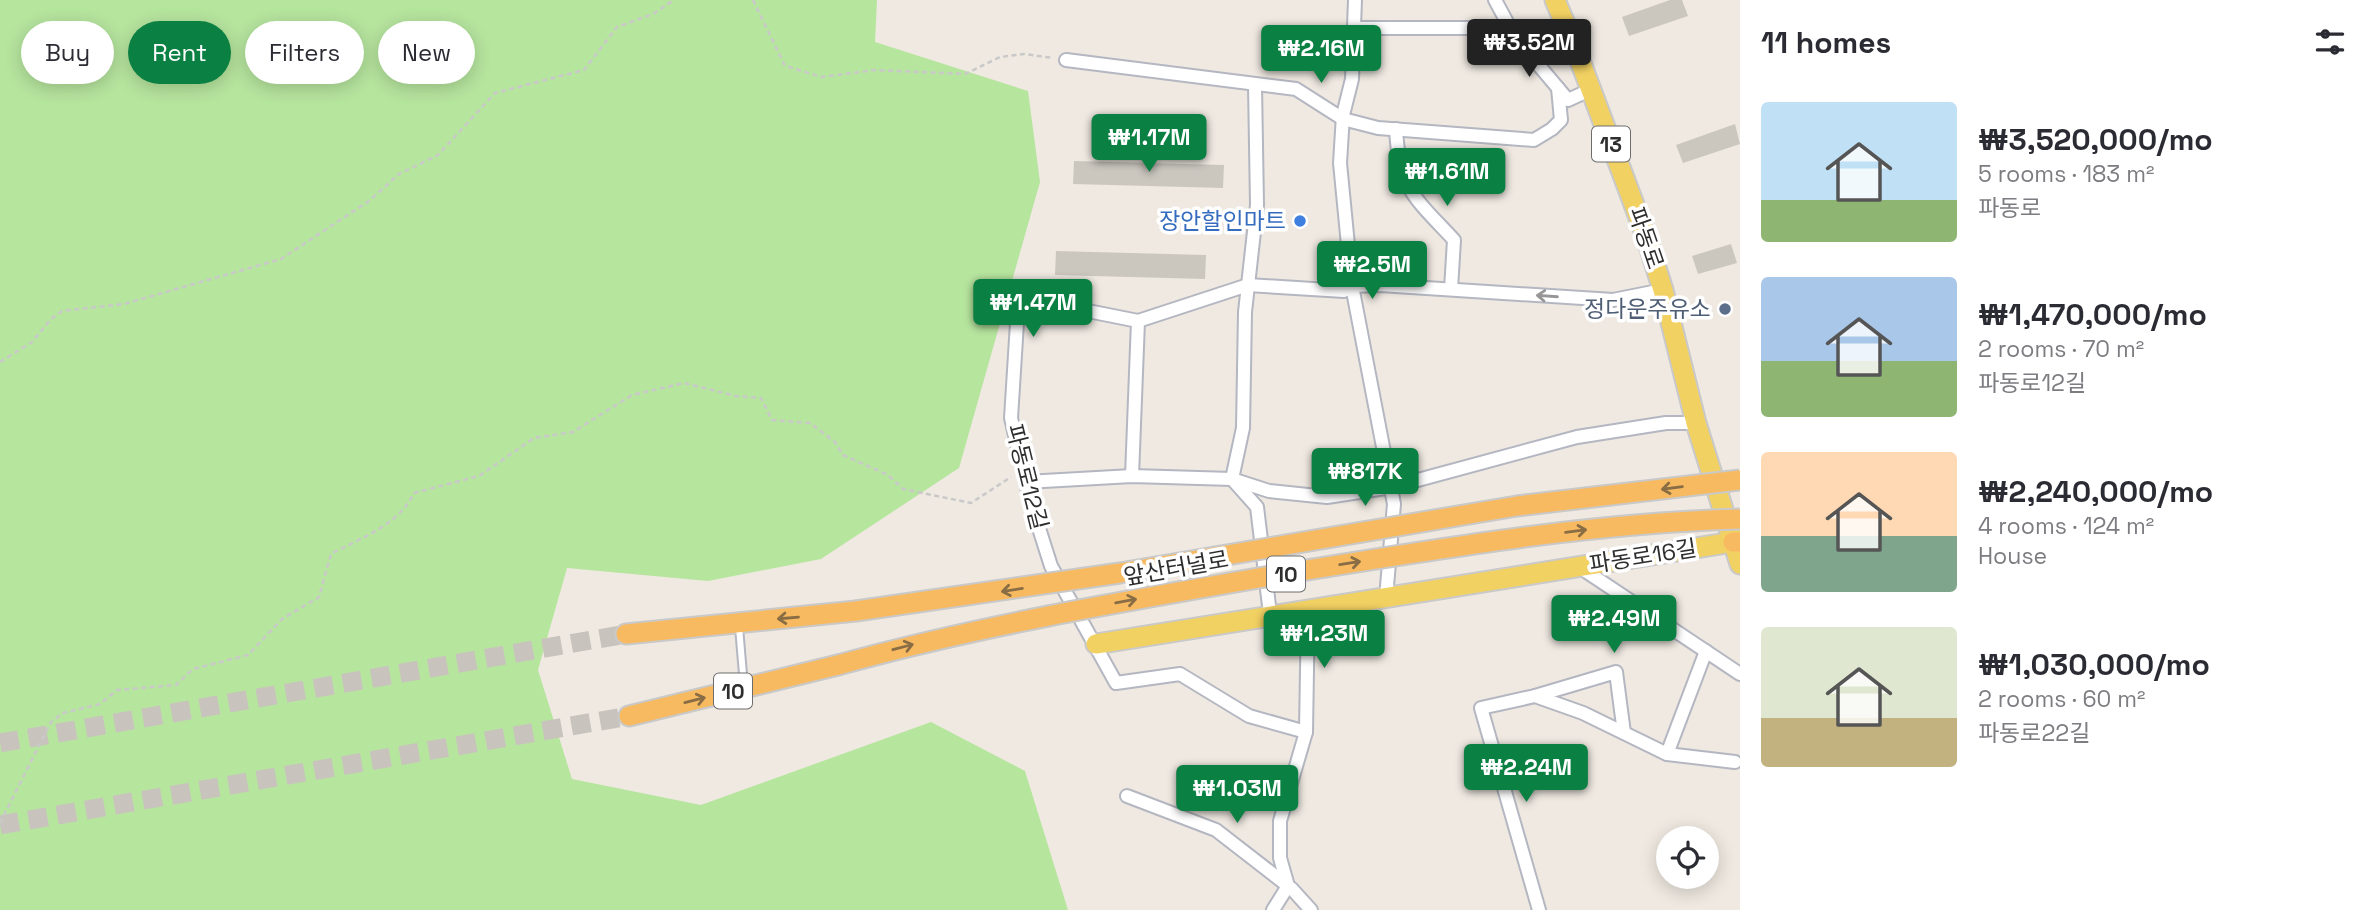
<!DOCTYPE html>
<meta charset="utf-8">
<style>
body{margin:0;font-family:"Space Grotesk","Noto Sans KR",sans-serif;background:#f7f7f7;color:#2b2b33;height:100vh;display:flex;flex-direction:column;font-size:26px;white-space:nowrap}
*{box-sizing:border-box;margin:0}
p{font-size:23px;color:#7c7c81}
.icon{flex:none;width:38px;height:38px;fill:none;stroke:currentColor;stroke-width:2;stroke-linecap:round;stroke-linejoin:round}
.map{position:relative;flex:1;overflow:hidden}
.drawer{display:flex;flex-direction:column;background:#fff;width:630px}
.drawer>*{flex:none}
.hud{position:absolute;left:21px;top:21px;width:665px;height:63px;display:flex;gap:14px}
.tools{position:absolute;left:1656px;top:826px;display:grid;gap:14px}
.tools a{display:grid;place-items:center;width:63px;height:63px;border-radius:50%;background:#fff;box-shadow:0 4px 18px #0003;font-size:35px}
.price{position:absolute;translate:-50% -60px;padding:0 16px;border-radius:7px;background:#0b8043;color:#fff;font-size:23px;line-height:46px;filter:drop-shadow(0 2px 4px #0008)}
.price::after{content:'';position:absolute;left:50%;top:42px;width:21px;height:16px;margin-left:-10px;background:inherit;clip-path:polygon(0 0,100% 0,50% 100%)}
.price.active{background:#222;color:#fff}
ul{padding:0;list-style:none}
li{display:flex;align-items:center;gap:21px;height:175px;padding:0 21px}
li span{display:grid;place-items:center;flex:none;width:196px;height:140px;border-radius:7px;color:#555}
li>.icon{margin-inline-start:auto}
span .icon{width:84px;height:84px;fill:#fffc;stroke-width:1}
li b{font-size:30px}
h2{display:flex;justify-content:space-between;align-items:center;height:84px;padding:0 21px;font-size:30px}
.tag{padding:0 24px;border-radius:32px;background:#fff;box-shadow:0 4px 18px #0003;font-size:24px;line-height:63px}
.tag.active{background:#0b8043;color:#fff}
main{display:flex;flex:1;min-height:0}
.map>svg:first-child{display:block}
.green{fill:#b6e59e}
.building{fill:#cbc7bf}
.lines{fill:none;stroke-linecap:round;stroke-linejoin:round}
.trunk-tunnel{stroke:#c8c4bd;stroke-width:19;stroke-dasharray:19 10;stroke-linecap:butt}
.service-casing{stroke:#b4b7c1;stroke-width:10}
.minor-casing{stroke:#b4b7c1;stroke-width:16}
.primary-casing{stroke:#c9c9c9;stroke-width:23}
.trunk-casing{stroke:#c9c9c9;stroke-width:23}
.path{stroke:#c9c9c9;stroke-width:2.5;stroke-dasharray:5 3.5;stroke-linecap:butt}
.service{stroke:#fff;stroke-width:6}
.minor{stroke:#fff;stroke-width:12}
.primary{stroke:#f2d163;stroke-width:19}
.trunk{stroke:#f8ba60;stroke-width:19}
.trunk-bridge-casing{stroke:#c9c9c9;stroke-width:23;stroke-linecap:butt}
.trunk-bridge{stroke:#f8ba60;stroke-width:19}
.oneway{stroke:#969696}
.oneway2{stroke:#896d44}
.shop-dot{fill:#3f7fe0;stroke:#fff;stroke-width:2.5}
.service-dot{fill:#5c6f8a;stroke:#fff;stroke-width:2.5}
.labels{text-anchor:middle;dominant-baseline:central;stroke-width:7;stroke-linejoin:round;paint-order:stroke}
.shield{fill:#fff;stroke:#6d6d6d;stroke-width:2}
.shield-label{font-size:21px;font-weight:bold;fill:#2e2e2e}
.shop-label{font-size:23px;fill:#366cbe;stroke:#fff;text-anchor:end}
.street-label{font-size:23px;fill:#2e2e2e;stroke:#fff}
.service-label{font-size:23px;fill:#4e5e75;stroke:#fff;text-anchor:end}
</style>
<main>
<div class="map">
<svg width="1740" height="910" viewBox="0 0 1740 910">
<rect width="100%" height="100%" fill="#efe9e1"/>
<path class="green" d="M 0,0 L 877,0 L 875,42 L 1028,91 L 1040,182 L 959,468 L 821,559 L 708,581 L 567,568 L 538,670 L 572,779 L 701,805 L 931,722 L 1025,771 L 1068,910 L 0,910 Z"/>
<g class="building">
<path d="M 1670,0 L 1682,0 L 1688,16 L 1629,36 L 1622,17 Z"/>
<path d="M 1735,124 L 1740,144 L 1683,163 L 1676,145 Z"/>
<path d="M 1074,161 L 1224,165 L 1223,188 L 1073,184 Z"/>
<path d="M 1731,244 L 1737,263 L 1698,274 L 1692,256 Z"/>
<path d="M 1056,251 L 1206,255 L 1205,279 L 1055,275 Z"/>
</g>
<g class="lines">
<g class="trunk-tunnel">
<path d="M 0,743 L 626,634"/>
<path d="M 0,825 L 629,716"/>
</g>
<g class="service-casing">
<path id="service" d="M 739,627 L 744,686"/>
</g>
<g class="minor-casing">
<g id="minor">
<path d="M 1355,0 L 1352,79 L 1343,115 L 1340,163 L 1352,286 L 1394,504 L 1386,598 L 1382,598"/>
<path d="M 1495,0 L 1515,37 L 1568,100 L 1590,90"/>
<path d="M 1354,28 L 1510,28"/>
<path d="M 1066,60 L 1296,89 L 1343,119 L 1378,128 L 1534,140 L 1552,129 L 1561,120 L 1558,88"/>
<path d="M 1255,85 L 1257,205 L 1245,312 L 1243,428 L 1232,479 L 1257,507 L 1270,614 L 1277,613"/>
<path d="M 1396,129 C 1399,189 1415,198 1454,240 L 1451,289"/>
<path d="M 1132,476 L 1138,321"/>
<path d="M 1026,482 L 1132,476 L 1232,479 L 1269,491 L 1327,497 L 1392,487 L 1577,437 L 1666,423 L 1696,423"/>
<path d="M 1581,568 L 1740,674"/>
<path d="M 1535,696 L 1616,672 L 1624,733"/>
<path d="M 1306,732 L 1249,716 L 1180,674 L 1116,683 L 1051,566 L 1030,500 L 1011,418 L 1018,307 L 1028,299 L 1138,321 L 1248,285 L 1344,291 L 1352,286 L 1380,285 L 1613,300 L 1663,290"/>
<path d="M 1667,754 L 1706,651"/>
<path d="M 1127,796 L 1216,830 L 1292,889 L 1311,910"/>
<path d="M 1273,910 L 1288,886 L 1280,858 L 1280,821 L 1306,732 L 1308,608"/>
<path d="M 1539,910 L 1481,708 L 1535,696 L 1583,713 L 1667,754 L 1735,762"/>
</g>
</g>
<g class="primary-casing">
<g id="primary">
<path d="M 1555,0 L 1576,50 L 1647,239 L 1663,290 L 1696,423 L 1740,564"/>
<path d="M 1096,644 L 1733,542"/>
</g>
</g>
<g class="trunk-casing">
<g id="trunk">
<path d="M 1733,542 L 1740,542"/>
<path d="M 626,634 L 856,611"/>
<path d="M 629,716 L 838,665"/>
</g>
</g>
<g class="path">
<path d="M 753,0 L 785,66 L 822,77 L 875,70 L 965,74 L 1000,57 L 1024,54 L 1053,58"/>
<path d="M 0,362 L 32,342 L 51,319 L 62,311 L 124,304 L 281,259 L 369,201 L 399,174 L 438,155 L 495,93 L 584,70 L 617,27 L 653,14 L 674,0"/>
<path d="M 0,823 L 51,722 L 63,713 L 100,704 L 117,690 L 176,685 L 193,669 L 248,655 L 282,619 L 319,597 L 331,554 C 362,537 398,526 414,493 L 479,476 L 534,438 L 573,432 L 632,395 L 684,383 L 736,396 L 761,398 L 772,420 L 810,423 L 835,442 L 843,455 L 888,475 L 903,489 L 971,503 L 1011,477"/>
</g>
<use href="#service" class="service"/>
<use href="#minor" class="minor"/>
<use href="#primary" class="primary"/>
<use href="#trunk" class="trunk"/>
<g class="trunk-bridge-casing">
<g id="trunk-bridge">
<path d="M 856,611 L 1120,573 L 1517,506 L 1740,480"/>
<path d="M 838,665 C 986,624 1137,599 1288,573 C 1438,549 1588,523 1740,519"/>
</g>
</g>
<use href="#trunk-bridge" class="trunk-bridge"/>
</g>
<defs><path id="oneway-shaft" d="M-6 0H5M1.5-3L5.5 0L1.5 3" fill="none" stroke-width="1.6" stroke-linecap="round" stroke-linejoin="round" transform="scale(1.75)"/></defs>
<use class="oneway" href="#oneway-shaft" transform="translate(1547 296) rotate(-176)"/>
<g class="oneway2">
<use href="#oneway-shaft" transform="translate(1672 488) rotate(173)"/>
<use href="#oneway-shaft" transform="translate(1576 531) rotate(-7)"/>
<use href="#oneway-shaft" transform="translate(1350 563) rotate(-9)"/>
<use href="#oneway-shaft" transform="translate(1012 590) rotate(171)"/>
<use href="#oneway-shaft" transform="translate(1126 601) rotate(-10)"/>
<use href="#oneway-shaft" transform="translate(788 618) rotate(175)"/>
<use href="#oneway-shaft" transform="translate(903 647) rotate(-15)"/>
<use href="#oneway-shaft" transform="translate(695 700) rotate(-14)"/>
</g>
<circle class="shop-dot" cx="1300" cy="221" r="7"/>
<circle class="service-dot" cx="1725" cy="309" r="7"/>
<g class="labels">
<g class="shield">
<rect x="1592" y="126.5" width="38" height="35" rx="5"/>
<rect x="1267" y="556.5" width="38" height="35" rx="5"/>
<rect x="714" y="673.5" width="38" height="35" rx="5"/>
</g>
<g class="shield-label">
<text x="1611" y="144">13</text>
<text x="1286" y="574">10</text>
<text x="733" y="691">10</text>
</g>
<g class="shop-label">
<text x="1286" y="221">장안할인마트</text>
</g>
<g class="street-label">
<text transform="translate(1646 238) rotate(71)">파동로</text>
<text transform="translate(1027 477) rotate(76)">파동로12길</text>
<text transform="translate(1643 556) rotate(-9)">파동로16길</text>
<text transform="translate(1176 568) rotate(-10)">앞산터널로</text>
</g>
<g class="service-label">
<text x="1711" y="309">정다운주유소</text>
</g>
</g>
</svg>
<div class="tools">
<a><svg class="icon" aria-label="locate" viewBox="0 0 24 24"><circle cx="12" cy="12" r="6"/><path d="M12 2v4M12 18v4M2 12h4M18 12h4"/></svg></a>
</div>
<b class="price active" style="left:1529px;top:79px">₩3.52M</b>
<b class="price" style="left:1321px;top:85px">₩2.16M</b>
<b class="price" style="left:1149px;top:174px">₩1.17M</b>
<b class="price" style="left:1447px;top:208px">₩1.61M</b>
<b class="price" style="left:1372px;top:301px">₩2.5M</b>
<b class="price" style="left:1033px;top:339px">₩1.47M</b>
<b class="price" style="left:1365px;top:508px">₩817K</b>
<b class="price" style="left:1614px;top:655px">₩2.49M</b>
<b class="price" style="left:1324px;top:670px">₩1.23M</b>
<b class="price" style="left:1526px;top:804px">₩2.24M</b>
<b class="price" style="left:1237px;top:825px">₩1.03M</b>
<div class="hud">
<a class="tag">Buy</a>
<a class="tag active">Rent</a>
<a class="tag">Filters</a>
<a class="tag">New</a>
</div>
</div>
<section class="drawer">
<h2>11 homes<svg class="icon" aria-label="filters" viewBox="0 0 24 24"><path d="M4 7h16M4 17h16"/><circle cx="9" cy="7" r="2"/><circle cx="15" cy="17" r="2"/></svg></h2>
<ul>
<li><span style="background:linear-gradient(#bfe0f5 70%,#8fb573 0)"><svg class="icon" aria-label="home" viewBox="0 0 24 24"><path d="M3 11l9-7 9 7M6 9v11h12V9"/></svg></span><div><b>₩3,520,000/mo</b><p>5 rooms · 183 m²</p><p>파동로</p></div></li>
<li><span style="background:linear-gradient(#a9c7e8 60%,#8fb573 0)"><svg class="icon" aria-label="home" viewBox="0 0 24 24"><path d="M3 11l9-7 9 7M6 9v11h12V9"/></svg></span><div><b>₩1,470,000/mo</b><p>2 rooms · 70 m²</p><p>파동로12길</p></div></li>
<li><span style="background:linear-gradient(#ffd9b3 60%,#7fa58c 0)"><svg class="icon" aria-label="home" viewBox="0 0 24 24"><path d="M3 11l9-7 9 7M6 9v11h12V9"/></svg></span><div><b>₩2,240,000/mo</b><p>4 rooms · 124 m²</p><p>House</p></div></li>
<li><span style="background:linear-gradient(#dfe7d0 65%,#c2b280 0)"><svg class="icon" aria-label="home" viewBox="0 0 24 24"><path d="M3 11l9-7 9 7M6 9v11h12V9"/></svg></span><div><b>₩1,030,000/mo</b><p>2 rooms · 60 m²</p><p>파동로22길</p></div></li>
</ul>
</section>
</main>
